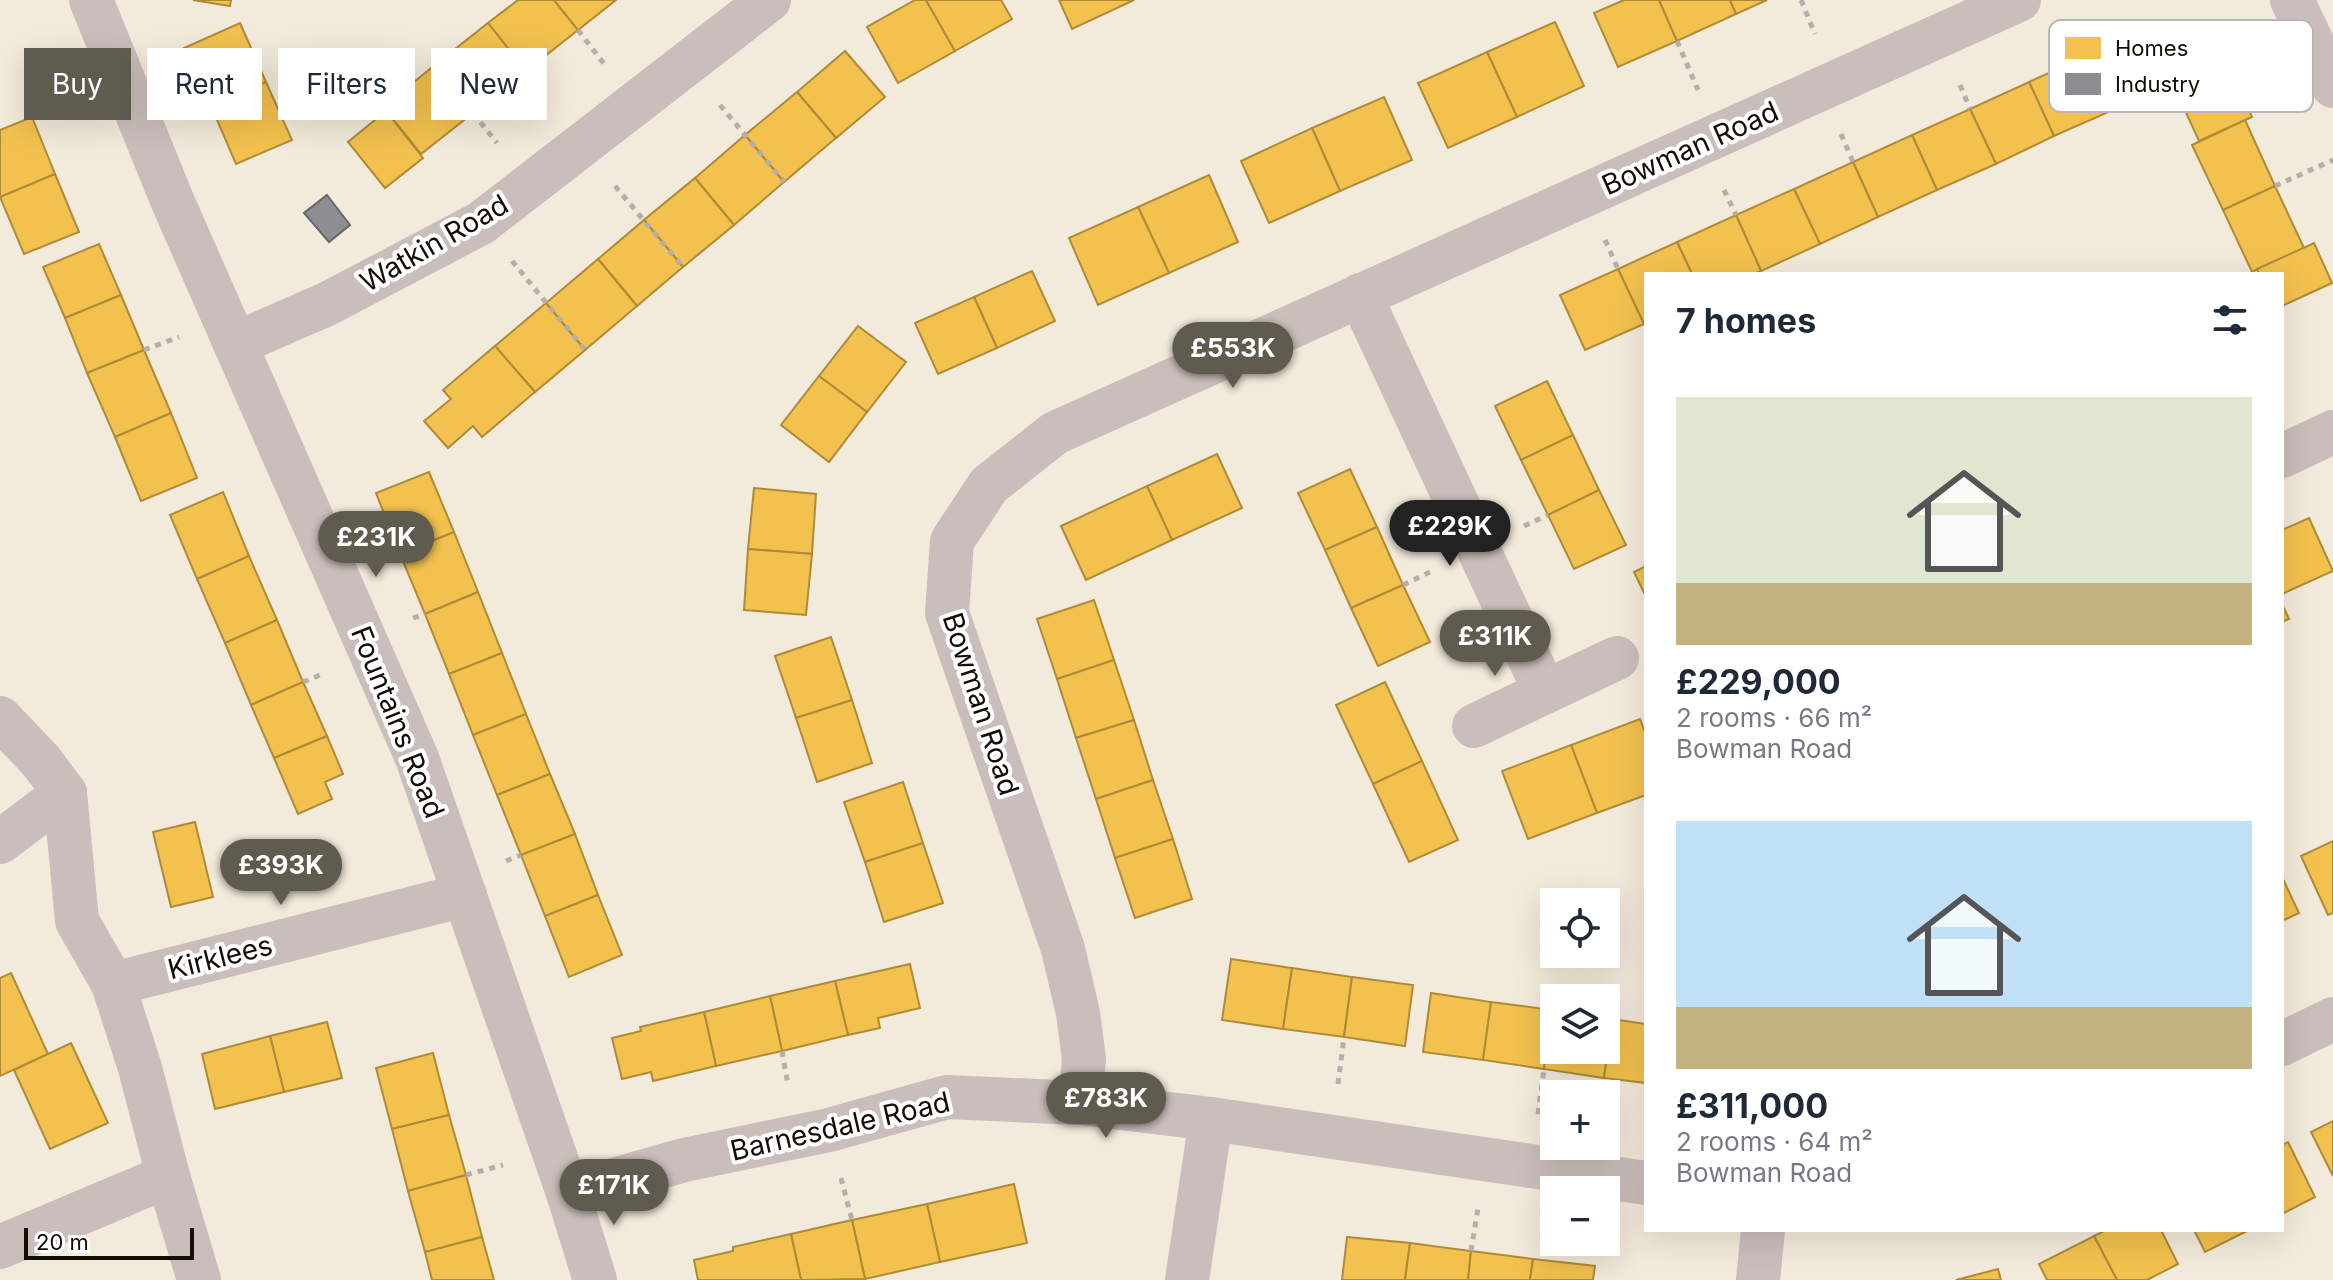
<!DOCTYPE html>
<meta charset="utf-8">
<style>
body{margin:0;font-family:Inter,sans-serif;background:#f2f2f3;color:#1f2937;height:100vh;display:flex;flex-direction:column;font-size:30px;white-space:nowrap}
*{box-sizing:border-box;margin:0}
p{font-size:26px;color:#747a83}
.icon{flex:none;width:44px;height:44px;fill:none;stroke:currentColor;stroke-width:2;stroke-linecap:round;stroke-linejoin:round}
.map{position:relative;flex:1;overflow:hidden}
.sheet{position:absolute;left:1644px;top:272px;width:640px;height:960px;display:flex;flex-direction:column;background:#fff;border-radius:0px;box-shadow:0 8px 32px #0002}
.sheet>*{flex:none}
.guide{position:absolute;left:24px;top:48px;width:760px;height:72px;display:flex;gap:16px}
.fabs{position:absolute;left:1540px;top:888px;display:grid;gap:16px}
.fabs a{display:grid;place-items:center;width:80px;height:80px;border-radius:0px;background:#fff;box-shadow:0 8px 32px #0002;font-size:40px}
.scale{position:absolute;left:24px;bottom:20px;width:170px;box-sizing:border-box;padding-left:8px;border:4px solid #120e04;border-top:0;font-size:22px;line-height:28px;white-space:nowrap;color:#120e04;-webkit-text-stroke:6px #fff;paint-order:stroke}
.price{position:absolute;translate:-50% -68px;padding:0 18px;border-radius:28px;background:#605b4f;color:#fff;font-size:26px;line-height:52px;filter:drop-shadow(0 2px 4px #0008)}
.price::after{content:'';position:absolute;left:50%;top:48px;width:24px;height:18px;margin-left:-12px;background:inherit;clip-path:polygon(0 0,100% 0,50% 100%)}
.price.current{background:#222;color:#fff}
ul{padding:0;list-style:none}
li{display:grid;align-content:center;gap:16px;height:424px;padding:0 32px}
li span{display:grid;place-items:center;height:248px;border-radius:0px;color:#555}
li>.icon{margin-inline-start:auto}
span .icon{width:144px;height:144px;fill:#fffc;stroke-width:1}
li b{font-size:34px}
h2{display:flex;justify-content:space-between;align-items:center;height:96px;padding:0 32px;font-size:34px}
.pill{padding:0 28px;border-radius:0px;background:#fff;box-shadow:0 8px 32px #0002;font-size:28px;line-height:72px}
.pill.current{background:#605b4f;color:#fff}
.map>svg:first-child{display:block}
.homes{fill:#f2c14e;stroke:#af8b38;stroke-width:2}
.industry{fill:#8d8d92;stroke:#686767;stroke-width:2}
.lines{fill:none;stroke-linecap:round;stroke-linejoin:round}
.path{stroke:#b7aeaa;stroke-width:5;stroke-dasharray:6 6;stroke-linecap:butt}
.minor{stroke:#cabebc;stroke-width:44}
.labels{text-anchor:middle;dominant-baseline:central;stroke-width:8;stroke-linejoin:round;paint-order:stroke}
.street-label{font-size:28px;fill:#120e04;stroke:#fff}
.key{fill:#fff;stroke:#b8b7b4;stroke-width:2}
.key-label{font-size:22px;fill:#120e04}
</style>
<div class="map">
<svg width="2333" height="1280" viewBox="0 0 2333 1280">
<rect width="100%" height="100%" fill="#f2eada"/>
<g class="homes">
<path d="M 193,0 L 231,0 L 230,6 Z"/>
<path d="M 518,0 L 554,0 L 578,30 L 526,71 L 488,23 Z"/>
<path d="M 554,0 L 616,0 L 578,30 Z"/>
<path d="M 915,0 L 926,0 L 955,51 L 898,83 L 867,27 Z"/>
<path d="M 926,0 L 1001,0 L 1012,19 L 955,51 Z"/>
<path d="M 1059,0 L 1134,0 L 1072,29 Z"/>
<path d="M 1624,0 L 1659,0 L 1677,41 L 1618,67 L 1594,13 Z"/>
<path d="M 1659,0 L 1730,0 L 1736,14 L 1677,41 Z"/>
<path d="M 1730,0 L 1767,0 L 1736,14 Z"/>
<path d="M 1555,22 L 1584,86 L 1517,117 L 1487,52 Z"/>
<path d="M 240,23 L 266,82 L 211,106 L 184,48 Z"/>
<path d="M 488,23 L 526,71 L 473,113 L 435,65 Z"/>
<path d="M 845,51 L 885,97 L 836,138 L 797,92 Z"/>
<path d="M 1487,52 L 1517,117 L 1448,148 L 1418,83 Z"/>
<path d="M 2088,55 L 2113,110 L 2054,136 L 2029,82 Z"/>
<path d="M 435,65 L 473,113 L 421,154 L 383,107 Z"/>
<path d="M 2230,69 L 2252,117 L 2199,141 L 2177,93 Z"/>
<path d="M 266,82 L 292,140 L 236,164 L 211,106 Z"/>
<path d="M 2029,82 L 2054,136 L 1996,164 L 1970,109 Z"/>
<path d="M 797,92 L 836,138 L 784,182 L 745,135 Z"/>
<path d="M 1384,97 L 1412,160 L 1340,191 L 1312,128 Z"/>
<path d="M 1970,109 L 1996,164 L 1937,190 L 1912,135 Z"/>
<path d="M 386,111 L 423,158 L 385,188 L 348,142 Z"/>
<path d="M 32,117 L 55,174 L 0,197 L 0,130 Z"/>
<path d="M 2245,120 L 2275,186 L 2223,210 L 2192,145 Z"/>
<path d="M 1312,128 L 1340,191 L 1269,223 L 1241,161 Z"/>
<path d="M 745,135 L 784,182 L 734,225 L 695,178 Z"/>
<path d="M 1912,135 L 1937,190 L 1878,217 L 1853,162 Z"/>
<path d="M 1853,162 L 1878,217 L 1820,244 L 1794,189 Z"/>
<path d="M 55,174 L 79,232 L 24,254 L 0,197 Z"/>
<path d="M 1209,175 L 1238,242 L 1169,273 L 1138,207 Z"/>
<path d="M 695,178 L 734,225 L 683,267 L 644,220 Z"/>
<path d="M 2275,186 L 2304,248 L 2252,272 L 2223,210 Z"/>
<path d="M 1794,189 L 1820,244 L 1761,271 L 1736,215 Z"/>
<path d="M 1138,207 L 1169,273 L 1098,305 L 1069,238 Z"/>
<path d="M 1736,215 L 1761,271 L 1753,274 L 1692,274 L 1677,242 Z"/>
<path d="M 644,220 L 683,267 L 637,306 L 598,259 Z"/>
<path d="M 1677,242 L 1692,274 L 1646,274 L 1646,323 L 1644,324 L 1618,269 Z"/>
<path d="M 2314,243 L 2332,283 L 2282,306 L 2282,274 L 2259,274 L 2257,269 Z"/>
<path d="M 99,244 L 121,295 L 65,318 L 43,267 Z"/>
<path d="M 598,259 L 637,306 L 585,350 L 546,303 Z"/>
<path d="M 1618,269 L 1644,324 L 1585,350 L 1560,295 Z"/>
<path d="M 1032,271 L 1055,321 L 997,348 L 974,297 Z"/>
<path d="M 121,295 L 144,350 L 87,373 L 65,318 Z"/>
<path d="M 974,297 L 997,348 L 938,374 L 915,323 Z"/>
<path d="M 546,303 L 585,350 L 535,392 L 495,346 Z"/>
<path d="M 858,326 L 906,362 L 867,412 L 819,376 Z"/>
<path d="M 495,346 L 535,392 L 482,437 L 473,426 L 448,448 L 424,421 L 451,399 L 443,390 Z"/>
<path d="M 144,350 L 171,413 L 115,437 L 87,373 Z"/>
<path d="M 819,376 L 867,412 L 829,462 L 781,425 Z"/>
<path d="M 1547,381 L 1573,435 L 1521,460 L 1495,406 Z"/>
<path d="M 171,413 L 197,478 L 141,501 L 115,437 Z"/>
<path d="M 1573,435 L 1599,490 L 1548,515 L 1521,460 Z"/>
<path d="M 1217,454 L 1242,508 L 1172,540 L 1147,486 Z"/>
<path d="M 1350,469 L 1377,527 L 1325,550 L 1298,493 Z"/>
<path d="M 429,472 L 454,532 L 400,554 L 376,493 Z"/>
<path d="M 1147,486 L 1172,540 L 1086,580 L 1061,526 Z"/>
<path d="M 754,488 L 816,494 L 812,554 L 748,549 Z"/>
<path d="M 1599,490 L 1626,545 L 1574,569 L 1548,515 Z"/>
<path d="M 223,492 L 249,556 L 197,579 L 170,515 Z"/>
<path d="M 2309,518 L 2333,571 L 2282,594 L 2282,530 Z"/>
<path d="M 1377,527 L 1403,585 L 1351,608 L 1325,550 Z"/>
<path d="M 454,532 L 478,592 L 425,614 L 400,554 Z"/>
<path d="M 748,549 L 812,554 L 806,615 L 744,610 Z"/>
<path d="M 249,556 L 277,620 L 225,643 L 197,579 Z"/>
<path d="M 1646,566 L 1646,597 L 1634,572 Z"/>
<path d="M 1403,585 L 1430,642 L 1378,666 L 1351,608 Z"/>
<path d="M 478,592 L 502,653 L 449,674 L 425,614 Z"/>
<path d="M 1094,600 L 1114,660 L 1057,679 L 1037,619 Z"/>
<path d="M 2282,604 L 2289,619 L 2282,622 Z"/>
<path d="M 277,620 L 303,682 L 251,705 L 225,643 Z"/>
<path d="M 831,637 L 852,700 L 796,718 L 775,656 Z"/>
<path d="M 502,653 L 526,714 L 473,735 L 449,674 Z"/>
<path d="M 1114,660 L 1134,720 L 1076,738 L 1057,679 Z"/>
<path d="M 303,682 L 327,736 L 274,758 L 251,705 Z"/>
<path d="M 1385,682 L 1422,761 L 1373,784 L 1336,705 Z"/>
<path d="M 852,700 L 872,763 L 817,782 L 796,718 Z"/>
<path d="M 526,714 L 550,774 L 497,795 L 473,735 Z"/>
<path d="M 1640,719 L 1646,735 L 1646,795 L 1597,813 L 1571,745 Z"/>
<path d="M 1134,720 L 1153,780 L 1096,799 L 1076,738 Z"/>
<path d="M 327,736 L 343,774 L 325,782 L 332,799 L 298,814 L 274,758 Z"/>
<path d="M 1571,745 L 1597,813 L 1528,839 L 1502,771 Z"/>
<path d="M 1422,761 L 1458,840 L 1409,862 L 1373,784 Z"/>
<path d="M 550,774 L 575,834 L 521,855 L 497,795 Z"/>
<path d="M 1153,780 L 1173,839 L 1115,858 L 1096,799 Z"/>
<path d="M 903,782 L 923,843 L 865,862 L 844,802 Z"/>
<path d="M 195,822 L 213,897 L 171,907 L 153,832 Z"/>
<path d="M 575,834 L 598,895 L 545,916 L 521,855 Z"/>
<path d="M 1173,839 L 1192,899 L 1135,918 L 1115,858 Z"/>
<path d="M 2333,841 L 2333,913 L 2328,915 L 2301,856 Z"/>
<path d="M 923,843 L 943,903 L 884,922 L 865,862 Z"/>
<path d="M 2282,877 L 2299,913 L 2282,921 Z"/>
<path d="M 598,895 L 622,955 L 569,977 L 545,916 Z"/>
<path d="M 1231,959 L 1292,968 L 1283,1029 L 1222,1020 Z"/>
<path d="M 910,964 L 920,1008 L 878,1018 L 880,1028 L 848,1035 L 835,981 Z"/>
<path d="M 1292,968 L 1352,977 L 1344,1037 L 1283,1029 Z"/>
<path d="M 11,973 L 48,1054 L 0,1076 L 0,978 Z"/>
<path d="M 1352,977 L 1413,985 L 1405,1046 L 1344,1037 Z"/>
<path d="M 835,981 L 848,1035 L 782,1051 L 770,996 Z"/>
<path d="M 1431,993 L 1491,1002 L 1483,1060 L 1423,1052 Z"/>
<path d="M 770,996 L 782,1051 L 716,1066 L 704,1012 Z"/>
<path d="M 1491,1002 L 1552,1010 L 1544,1069 L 1483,1060 Z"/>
<path d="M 1552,1010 L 1554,1050 L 1606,1050 L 1606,1018 L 1612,1019 L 1604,1078 L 1544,1069 Z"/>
<path d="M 704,1012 L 716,1066 L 653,1081 L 651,1072 L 622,1079 L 612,1038 L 641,1031 L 640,1027 Z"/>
<path d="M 1612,1019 L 1646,1024 L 1646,1083 L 1604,1078 Z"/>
<path d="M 327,1022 L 342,1078 L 284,1092 L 270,1036 Z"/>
<path d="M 270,1036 L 284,1092 L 215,1109 L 202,1054 Z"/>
<path d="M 71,1043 L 108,1123 L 50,1149 L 14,1070 Z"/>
<path d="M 433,1053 L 449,1115 L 392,1129 L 376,1068 Z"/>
<path d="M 449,1115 L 466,1175 L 408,1191 L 392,1129 Z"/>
<path d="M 2333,1121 L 2333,1176 L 2311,1132 Z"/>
<path d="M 2288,1142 L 2315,1197 L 2282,1214 L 2282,1145 Z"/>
<path d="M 466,1175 L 482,1237 L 425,1252 L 408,1191 Z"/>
<path d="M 1014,1184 L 1027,1243 L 940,1262 L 927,1204 Z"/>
<path d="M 927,1204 L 940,1262 L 865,1279 L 852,1220 Z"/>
<path d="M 852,1220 L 865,1279 L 801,1280 L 791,1234 Z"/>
<path d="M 2106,1230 L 2161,1230 L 2178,1264 L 2147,1280 L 2117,1280 L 2094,1236 Z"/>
<path d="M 2194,1230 L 2249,1230 L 2205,1252 Z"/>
<path d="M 791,1234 L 801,1280 L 698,1280 L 694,1260 L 733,1251 L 733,1247 Z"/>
<path d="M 2094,1236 L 2117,1280 L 2047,1280 L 2039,1264 Z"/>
<path d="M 482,1237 L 494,1280 L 432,1280 L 425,1252 Z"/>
<path d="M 1347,1237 L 1410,1243 L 1405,1280 L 1342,1280 Z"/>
<path d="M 1410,1243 L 1471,1251 L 1468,1280 L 1405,1280 Z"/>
<path d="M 1471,1251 L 1533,1259 L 1530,1280 L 1468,1280 Z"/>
<path d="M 1533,1259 L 1595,1266 L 1593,1280 L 1530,1280 Z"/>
<path d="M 1998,1269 L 2001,1280 L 1956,1280 Z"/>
</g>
<path class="industry" d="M 327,195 L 350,225 L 329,242 L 304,213 Z"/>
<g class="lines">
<g class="path">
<path d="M 1801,0 L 1815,34"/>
<path d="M 578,30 L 605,65"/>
<path d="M 1677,41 L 1698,90"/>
<path d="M 1960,85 L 1970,109"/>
<path d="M 720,105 L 784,182"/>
<path d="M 473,113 L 497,143"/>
<path d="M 1841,134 L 1853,162"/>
<path d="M 615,186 L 683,267"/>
<path d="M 2275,186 L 2333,160"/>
<path d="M 1724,190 L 1736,215"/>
<path d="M 1605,240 L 1618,269"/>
<path d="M 512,261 L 585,350"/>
<path d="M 144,350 L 179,337"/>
<path d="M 1524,526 L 1548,515"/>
<path d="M 1403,585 L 1432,571"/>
<path d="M 413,618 L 425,614"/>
<path d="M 303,682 L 325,673"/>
<path d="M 506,861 L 521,855"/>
<path d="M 782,1051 L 788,1085"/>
<path d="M 1338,1084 L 1344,1037"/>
<path d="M 1538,1114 L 1544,1069"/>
<path d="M 466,1175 L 503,1165"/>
<path d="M 841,1178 L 852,1220"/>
<path d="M 1471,1251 L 1478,1208"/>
</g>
<g class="minor">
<path d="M 91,0 L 172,200 L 417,758 L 568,1193 L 595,1280"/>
<path d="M 2292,0 L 2333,86"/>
<path d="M 1360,295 L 1545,692 L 1617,658"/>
<path d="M 235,344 L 327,304 L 481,223 L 769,0"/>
<path d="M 2282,456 L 2333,432"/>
<path d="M 0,718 L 41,761 L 65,793 L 77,921 L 113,984 L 140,1068 L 168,1176 L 199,1280"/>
<path d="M 1474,726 L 1545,692"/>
<path d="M 0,842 L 65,793"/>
<path d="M 113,984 L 465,895"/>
<path d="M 2282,1044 L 2333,1019"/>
<path d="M 1080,1103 L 1084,1059 L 1078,1013 L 1063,949 L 947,613 L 952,541 L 989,485 L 1055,433 L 2019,0"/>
<path d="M 568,1193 L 684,1160 L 829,1130 L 947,1097 L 1080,1103 L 1211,1119 L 1646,1183"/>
<path d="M 0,1247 L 168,1176"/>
<path d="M 1187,1280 L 1211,1119"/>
<path d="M 1758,1280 L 1763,1230"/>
</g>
</g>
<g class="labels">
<g class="street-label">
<text transform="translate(1690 148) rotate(-24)">Bowman Road</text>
<text transform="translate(434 243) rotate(-30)">Watkin Road</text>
<text transform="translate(981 704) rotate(72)">Bowman Road</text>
<text transform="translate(398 722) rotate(68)">Fountains Road</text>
<text transform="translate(220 957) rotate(-14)">Kirklees</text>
<text transform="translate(840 1126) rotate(-13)">Barnesdale Road</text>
</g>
</g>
<rect x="2049" y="20" width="264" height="92" rx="12" class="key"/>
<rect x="2065" y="37" width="36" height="22" fill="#f2c14e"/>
<rect x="2065" y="73" width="36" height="22" fill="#8d8d92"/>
<g class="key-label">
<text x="2115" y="56">Homes</text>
<text x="2115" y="92">Industry</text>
</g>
</svg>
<div class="fabs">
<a><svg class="icon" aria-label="locate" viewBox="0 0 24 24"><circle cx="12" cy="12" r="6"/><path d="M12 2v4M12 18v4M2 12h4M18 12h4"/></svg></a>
<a><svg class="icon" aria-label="layers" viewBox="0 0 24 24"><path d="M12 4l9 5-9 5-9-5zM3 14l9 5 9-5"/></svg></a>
<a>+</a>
<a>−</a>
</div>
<div class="scale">20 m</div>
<b class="price" style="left:1233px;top:390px">£553K</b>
<b class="price current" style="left:1450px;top:568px">£229K</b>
<b class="price" style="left:376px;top:579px">£231K</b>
<b class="price" style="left:1495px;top:678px">£311K</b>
<b class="price" style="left:281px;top:907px">£393K</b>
<b class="price" style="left:1106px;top:1140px">£783K</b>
<b class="price" style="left:614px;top:1227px">£171K</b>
<div class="guide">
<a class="pill current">Buy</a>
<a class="pill">Rent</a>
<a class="pill">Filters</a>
<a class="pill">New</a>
</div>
<section class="sheet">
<h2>7 homes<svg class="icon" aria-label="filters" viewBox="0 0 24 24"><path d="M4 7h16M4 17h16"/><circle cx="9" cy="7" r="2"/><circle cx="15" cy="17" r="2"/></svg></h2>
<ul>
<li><span style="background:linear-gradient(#dfe7d0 75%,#c2b280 0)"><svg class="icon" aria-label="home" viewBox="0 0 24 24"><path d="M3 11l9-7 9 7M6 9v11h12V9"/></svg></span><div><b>£229,000</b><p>2 rooms · 66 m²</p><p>Bowman Road</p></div></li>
<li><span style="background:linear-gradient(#bfe0f5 75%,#c2b280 0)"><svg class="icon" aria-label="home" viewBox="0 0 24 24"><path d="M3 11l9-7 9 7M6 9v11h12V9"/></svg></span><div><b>£311,000</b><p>2 rooms · 64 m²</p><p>Bowman Road</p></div></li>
</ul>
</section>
</div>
